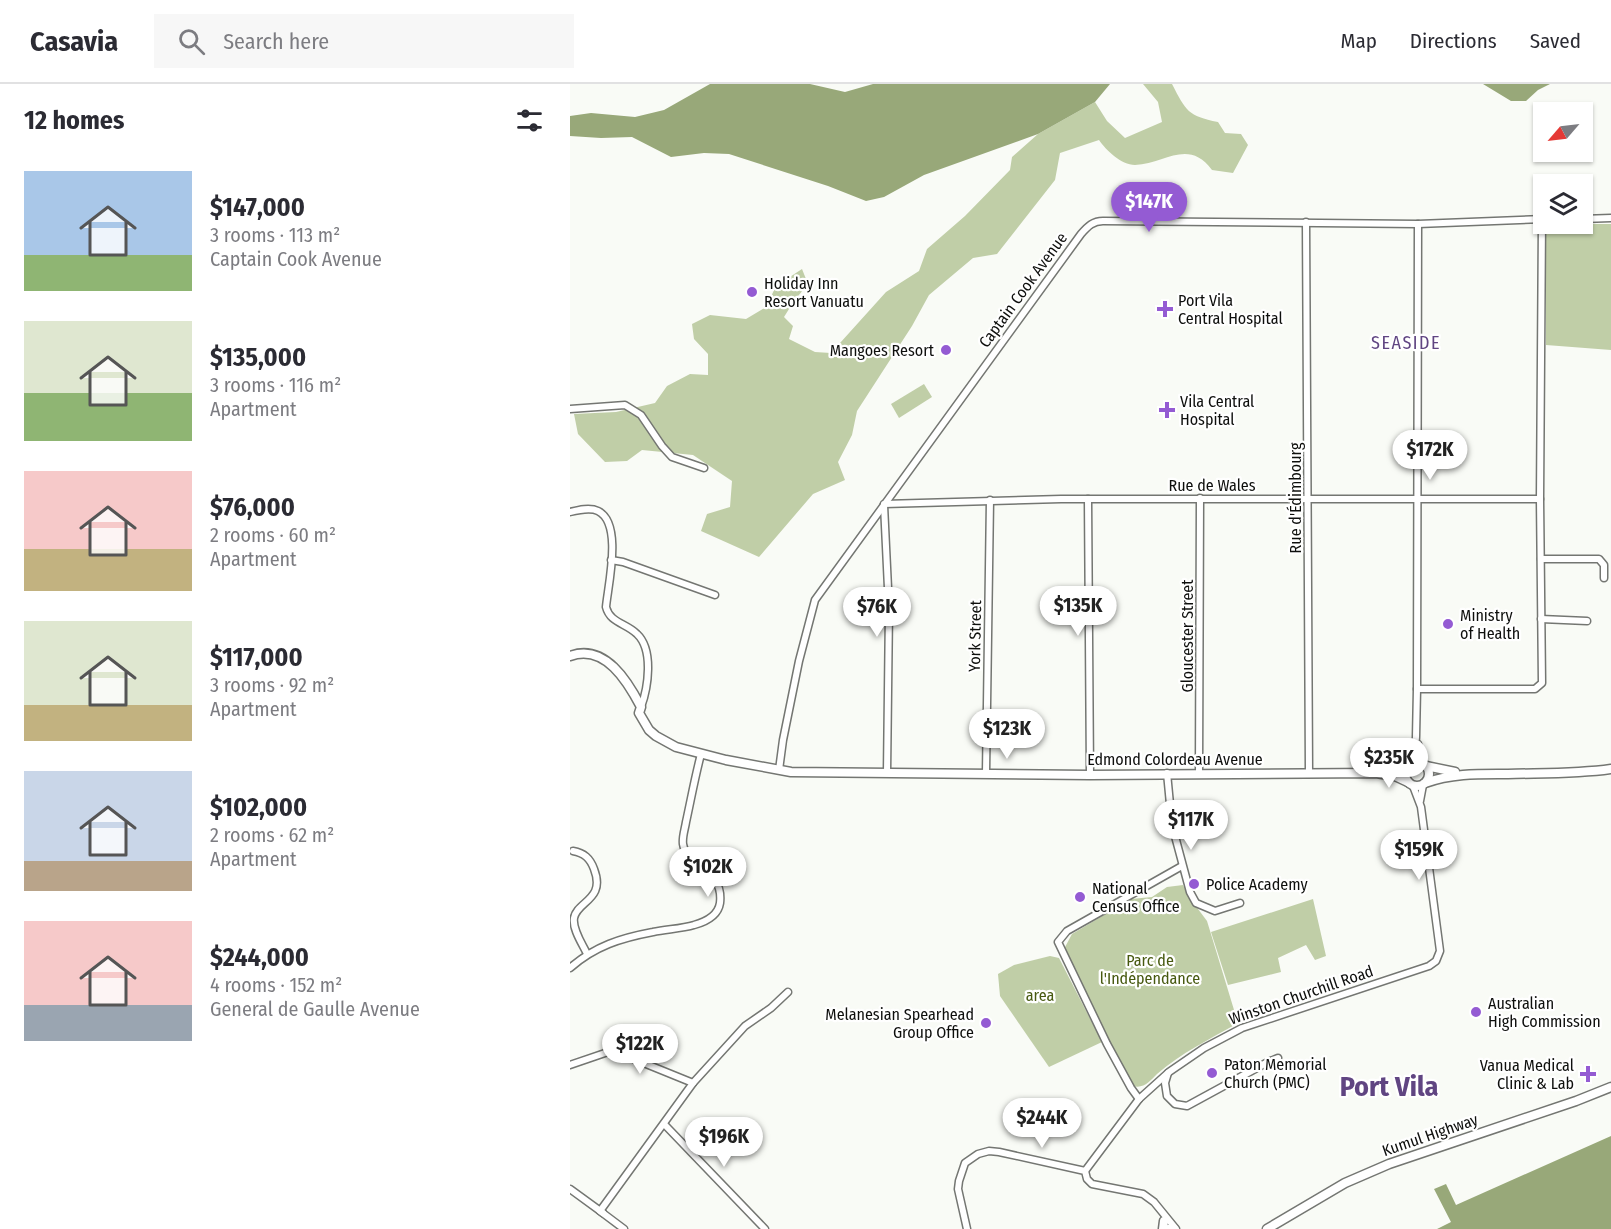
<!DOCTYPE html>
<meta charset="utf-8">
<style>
body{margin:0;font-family:"Fira Sans Condensed",sans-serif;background:#f7f7f7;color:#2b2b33;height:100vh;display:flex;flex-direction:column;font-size:22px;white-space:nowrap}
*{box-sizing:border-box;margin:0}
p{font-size:20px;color:#7c7c81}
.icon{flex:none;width:33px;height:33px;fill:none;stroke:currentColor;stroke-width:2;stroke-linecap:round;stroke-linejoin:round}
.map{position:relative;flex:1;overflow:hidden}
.panel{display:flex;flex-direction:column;background:#fff;width:570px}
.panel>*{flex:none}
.needle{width:39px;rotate:242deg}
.buttons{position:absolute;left:963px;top:18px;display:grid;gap:12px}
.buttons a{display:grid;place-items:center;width:60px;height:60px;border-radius:0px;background:#fff;box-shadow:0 2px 4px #0004;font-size:30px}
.price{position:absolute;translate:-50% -51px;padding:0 14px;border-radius:21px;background:#fff;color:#222;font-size:20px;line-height:39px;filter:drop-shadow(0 2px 3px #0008)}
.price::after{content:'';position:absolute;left:50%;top:36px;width:18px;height:14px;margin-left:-9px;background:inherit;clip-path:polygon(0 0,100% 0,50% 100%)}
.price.on{background:#945bd3;color:#fff}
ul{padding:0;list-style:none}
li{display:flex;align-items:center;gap:18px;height:150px;padding:0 24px}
li span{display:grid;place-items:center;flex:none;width:168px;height:120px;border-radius:0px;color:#555}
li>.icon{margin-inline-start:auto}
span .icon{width:72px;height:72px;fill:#fffc;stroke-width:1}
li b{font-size:26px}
h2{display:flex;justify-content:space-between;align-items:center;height:72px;padding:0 24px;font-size:26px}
header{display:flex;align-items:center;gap:36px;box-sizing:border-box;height:84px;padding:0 30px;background:#fff;border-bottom:2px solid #e1e1e2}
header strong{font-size:28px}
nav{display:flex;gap:33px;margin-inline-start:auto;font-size:21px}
.search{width:420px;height:54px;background:#f7f7f7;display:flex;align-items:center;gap:15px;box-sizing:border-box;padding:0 21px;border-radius:0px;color:#7c7c81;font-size:22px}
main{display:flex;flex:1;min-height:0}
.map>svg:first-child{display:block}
.green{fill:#c0cea7}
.water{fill:#98a879}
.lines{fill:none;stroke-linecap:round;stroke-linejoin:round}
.street-casing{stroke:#747672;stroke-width:9}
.secondary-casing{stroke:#747672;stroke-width:11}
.street{stroke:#fff;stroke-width:6}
.secondary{stroke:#fff;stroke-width:8}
.poi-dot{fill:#945bd3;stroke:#fff;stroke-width:2}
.labels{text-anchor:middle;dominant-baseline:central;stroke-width:4.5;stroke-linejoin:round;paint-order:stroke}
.poi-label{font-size:16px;fill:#0e0f0d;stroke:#fff;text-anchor:start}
.street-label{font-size:16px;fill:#0e0f0d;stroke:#fff}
.park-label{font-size:16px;fill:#475910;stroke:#fff}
.neighbourhood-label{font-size:18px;letter-spacing:1.5px;fill:#604582;stroke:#fff}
.town-label{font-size:28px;font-weight:bold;fill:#604582;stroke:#fff}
</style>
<header>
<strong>Casavia</strong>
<div class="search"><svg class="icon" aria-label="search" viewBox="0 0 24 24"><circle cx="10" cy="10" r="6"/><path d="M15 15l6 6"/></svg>Search here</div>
<nav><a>Map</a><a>Directions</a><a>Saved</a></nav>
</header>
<main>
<section class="panel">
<h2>12 homes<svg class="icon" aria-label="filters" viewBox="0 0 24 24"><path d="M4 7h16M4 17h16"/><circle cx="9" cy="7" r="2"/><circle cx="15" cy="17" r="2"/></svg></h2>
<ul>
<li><span style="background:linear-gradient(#a9c7e8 70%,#8fb573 0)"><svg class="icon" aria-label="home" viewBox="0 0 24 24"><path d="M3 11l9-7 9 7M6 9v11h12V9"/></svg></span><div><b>$147,000</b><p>3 rooms · 113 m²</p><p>Captain Cook Avenue</p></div></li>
<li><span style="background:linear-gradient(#dfe7d0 60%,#8fb573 0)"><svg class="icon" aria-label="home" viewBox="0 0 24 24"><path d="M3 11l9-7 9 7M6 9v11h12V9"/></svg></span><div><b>$135,000</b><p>3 rooms · 116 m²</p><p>Apartment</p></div></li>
<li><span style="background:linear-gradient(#f6c9c9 65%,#c2b280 0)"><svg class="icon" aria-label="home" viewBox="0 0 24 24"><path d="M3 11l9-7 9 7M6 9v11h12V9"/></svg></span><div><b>$76,000</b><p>2 rooms · 60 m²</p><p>Apartment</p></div></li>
<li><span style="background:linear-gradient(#dfe7d0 70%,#c2b280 0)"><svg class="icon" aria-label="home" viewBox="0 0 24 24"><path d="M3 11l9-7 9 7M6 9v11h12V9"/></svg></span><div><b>$117,000</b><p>3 rooms · 92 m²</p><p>Apartment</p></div></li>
<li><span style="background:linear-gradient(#c9d6e8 75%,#b9a48a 0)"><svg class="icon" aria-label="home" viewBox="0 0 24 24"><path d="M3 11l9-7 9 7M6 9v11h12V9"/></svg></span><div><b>$102,000</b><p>2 rooms · 62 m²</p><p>Apartment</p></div></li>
<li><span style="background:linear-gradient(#f6c9c9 70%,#9aa5b1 0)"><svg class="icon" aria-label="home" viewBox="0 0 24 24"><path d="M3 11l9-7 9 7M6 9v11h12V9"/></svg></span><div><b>$244,000</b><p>4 rooms · 152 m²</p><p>General de Gaulle Avenue</p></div></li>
</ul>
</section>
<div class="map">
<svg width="1041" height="1145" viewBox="0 0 1041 1145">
<rect width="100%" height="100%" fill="#f9fbf6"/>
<g class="green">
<path d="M 573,0 L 602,0 C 616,27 618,32 648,38 L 655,49 L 671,50 L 678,61 L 663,89 L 642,86 C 618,54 595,80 565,81 C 551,81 536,66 529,56 L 490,69 L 485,96 L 427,170 L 403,174 L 359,211 L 342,242 L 287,327 L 282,351 L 268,378 L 275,396 L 243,410 L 189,473 L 131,447 L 137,430 L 160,423 L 162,397 L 123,371 L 72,366 L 57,377 L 35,378 L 8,350 L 4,330 L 46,328 L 85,319 L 97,302 L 120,290 L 138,291 L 138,270 L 124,255 L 122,240 L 140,231 L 176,235 L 196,223 L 206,202 L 232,185 L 238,200 L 224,217 L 214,233 L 223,242 L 219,255 L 245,268 L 261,269 L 316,208 L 349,187 L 357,165 L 395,132 L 440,86 L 442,73 L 468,50 L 525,18 L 537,37 L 555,54 L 592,38 L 588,18 Z"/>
<path d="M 976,140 L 1041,140 L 1041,266 L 976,261 Z"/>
<path d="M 354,300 L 362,313 L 329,334 L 321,320 Z"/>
<path d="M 613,801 L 619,813 L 637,837 L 668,939 C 640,955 611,969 587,990 C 580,997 574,1005 563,1002 L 549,978 L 494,865 L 502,850 L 561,815 L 582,813 L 597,803 Z"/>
<path d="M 743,815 L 756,872 L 745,876 L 736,861 L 708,874 L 711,888 L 658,901 L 641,848 Z"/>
<path d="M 480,872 L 489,874 L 532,958 L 479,983 L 430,912 L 428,890 L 444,881 Z"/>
</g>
<g class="water">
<path d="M 140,0 L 240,0 L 275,8 L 303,0 L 540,0 L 525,18 L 468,50 L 354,91 L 314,113 L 296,117 L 258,102 L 159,70 L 134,69 L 101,73 L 62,53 L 31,54 L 0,52 L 0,32 L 21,29 L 65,33 L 94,26 Z"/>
<path d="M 913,0 L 980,0 L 968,6 L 956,17 L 941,17 Z"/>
<path d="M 1041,1052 L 1041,1145 L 867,1145 L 881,1138 L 864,1105 L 876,1100 L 886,1121 Z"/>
</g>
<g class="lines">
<g class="street-casing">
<g id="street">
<path d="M 1012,135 L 1041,134"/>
<path d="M 736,138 L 739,689"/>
<path d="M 0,325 L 55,321 L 71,331 L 92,362 L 102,373 L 134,384"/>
<path d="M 518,415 L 520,691"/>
<path d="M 314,420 L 491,415 L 970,415"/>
<path d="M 314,421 L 319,525 L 317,689"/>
<path d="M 0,428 C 8,426 20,423 28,427 C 53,439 38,501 36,523 C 40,539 56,539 67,550 C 84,566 78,604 71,623"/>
<path d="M 971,475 L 1029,475 L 1034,481 L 1034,494"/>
<path d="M 41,476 L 53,478 L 145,511"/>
<path d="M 971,535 L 1017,537"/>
<path d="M 847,605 L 965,605 L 972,599 L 970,415 L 972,135"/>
<path d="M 848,660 L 852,678"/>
<path d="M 844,677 L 846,653 L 847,605 L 848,140"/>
<path d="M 209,686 L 213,656 L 229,577 L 245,516 L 511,150 C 518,142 523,137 533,137 L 848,140 L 974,135"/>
<path d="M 416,689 L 420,416"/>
<path d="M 597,689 L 602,741 L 620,808 L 626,819 L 645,827 L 670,819"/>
<path d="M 629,690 L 630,414"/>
<path d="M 850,717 L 853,701"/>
<path d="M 3,767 C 14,769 20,774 24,785 C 36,816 7,817 4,834 C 2,845 13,861 17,870"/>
<path d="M 0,884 C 25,862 51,854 83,848 C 96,845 111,845 124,841 C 135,838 148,832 150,819 C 154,784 117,785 113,760 C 112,753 115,745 116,738 C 121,715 125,693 131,670"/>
<path d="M 0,981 L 38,968 L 54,971 L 123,999 L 30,1127 L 54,1145"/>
<path d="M 598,989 L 595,999 L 597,1012 L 605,1020 L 617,1022 L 696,979 L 708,974"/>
<path d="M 123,999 L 175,942 L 201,924 L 218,908"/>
<path d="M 569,1015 L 561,1004 L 537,960 L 488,858 L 497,847 L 612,782"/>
<path d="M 94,1040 L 195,1145"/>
<path d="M 515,1087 L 569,1015 L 599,988 L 634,964 L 672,944 L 859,882 L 866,877 L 870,867 L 851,723 L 843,702"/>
<path d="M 0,1105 L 33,1129"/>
<path d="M 397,1145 L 388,1105 L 389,1097 L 395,1079 L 408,1070 L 419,1067 L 429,1068 L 515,1087 L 517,1095 L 522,1100 L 573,1110 L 584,1118 L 606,1145"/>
</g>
</g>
<g class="secondary-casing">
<g id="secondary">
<path d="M 0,572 C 35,559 58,598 71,623 L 69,629 L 79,646 L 86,652 L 106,663 L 156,676 L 221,688 L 520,691 L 806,689 L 825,692 L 838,698"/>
<circle cx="847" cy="690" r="12"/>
<path d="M 856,682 L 885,688"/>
<path d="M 812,688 L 837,683"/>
<path d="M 855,699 C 883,689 910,690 938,690 C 973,689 1007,690 1041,685"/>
<path d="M 593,1145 L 594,1137"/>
<path d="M 598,1145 L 604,1145"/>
<path d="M 697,1145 L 775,1099 L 819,1080 L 1006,1017 L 1041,1003"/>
</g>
</g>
<use href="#street" class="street"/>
<use href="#secondary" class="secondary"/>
</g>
<g class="poi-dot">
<circle cx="182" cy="208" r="6"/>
<path d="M592 216h6v6h6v6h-6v6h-6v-6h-6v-6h6z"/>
<circle cx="376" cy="266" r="6"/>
<path d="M594 317h6v6h6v6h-6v6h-6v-6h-6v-6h6z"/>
<circle cx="878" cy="540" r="6"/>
<circle cx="624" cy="800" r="6"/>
<circle cx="510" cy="813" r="6"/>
<circle cx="906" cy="928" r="6"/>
<circle cx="416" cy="939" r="6"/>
<circle cx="642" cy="989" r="6"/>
<path d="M1015 981h6v6h6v6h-6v6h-6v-6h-6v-6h6z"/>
</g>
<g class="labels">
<g class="poi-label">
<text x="194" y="199">Holiday Inn<tspan x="194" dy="18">Resort Vanuatu</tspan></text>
<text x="608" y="216">Port Vila<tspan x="608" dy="18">Central Hospital</tspan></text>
<text x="364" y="266" text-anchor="end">Mangoes Resort</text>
<text x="610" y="317">Vila Central<tspan x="610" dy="18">Hospital</tspan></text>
<text x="890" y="531">Ministry<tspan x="890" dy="18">of Health</tspan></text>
<text x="636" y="800">Police Academy</text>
<text x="522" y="804">National<tspan x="522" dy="18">Census Office</tspan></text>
<text x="918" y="919">Australian<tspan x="918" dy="18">High Commission</tspan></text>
<text x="404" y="930" text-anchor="end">Melanesian Spearhead<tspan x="404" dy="18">Group Office</tspan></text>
<text x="654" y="980">Paton Memorial<tspan x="654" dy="18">Church (PMC)</tspan></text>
<text x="1004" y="981" text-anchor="end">Vanua Medical<tspan x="1004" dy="18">Clinic &amp; Lab</tspan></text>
</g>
<g class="street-label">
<text transform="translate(453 206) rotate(-54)">Captain Cook Avenue</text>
<text x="642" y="401">Rue de Wales</text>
<text transform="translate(725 414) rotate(-90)">Rue d'Édimbourg</text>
<text transform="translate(405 552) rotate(-89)">York Street</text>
<text transform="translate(617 552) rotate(-90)">Gloucester Street</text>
<text x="605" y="675">Edmond Colordeau Avenue</text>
<text transform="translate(731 911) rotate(-19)">Winston Churchill Road</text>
<text transform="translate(860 1051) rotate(-19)">Kumul Highway</text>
</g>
<g class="park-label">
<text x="580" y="876">Parc de<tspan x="580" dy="18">l'Indépendance</tspan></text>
<text x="470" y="911">area</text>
</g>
<g class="neighbourhood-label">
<text x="836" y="259">SEASIDE</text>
</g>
<g class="town-label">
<text x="819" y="1002">Port Vila</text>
</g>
</g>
</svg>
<div class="buttons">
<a><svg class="needle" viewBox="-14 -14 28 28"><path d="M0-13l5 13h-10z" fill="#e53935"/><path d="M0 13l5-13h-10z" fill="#7c7c81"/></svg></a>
<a><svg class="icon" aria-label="layers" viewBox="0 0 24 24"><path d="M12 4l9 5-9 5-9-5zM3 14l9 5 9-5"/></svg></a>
</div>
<b class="price on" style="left:579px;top:149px">$147K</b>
<b class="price" style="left:860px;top:397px">$172K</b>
<b class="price" style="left:508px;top:553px">$135K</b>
<b class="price" style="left:307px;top:554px">$76K</b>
<b class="price" style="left:437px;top:676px">$123K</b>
<b class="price" style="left:819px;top:705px">$235K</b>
<b class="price" style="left:621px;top:767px">$117K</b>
<b class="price" style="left:849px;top:797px">$159K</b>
<b class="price" style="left:138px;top:814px">$102K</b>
<b class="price" style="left:70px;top:991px">$122K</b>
<b class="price" style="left:472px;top:1065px">$244K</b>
<b class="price" style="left:154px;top:1084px">$196K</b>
</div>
</main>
